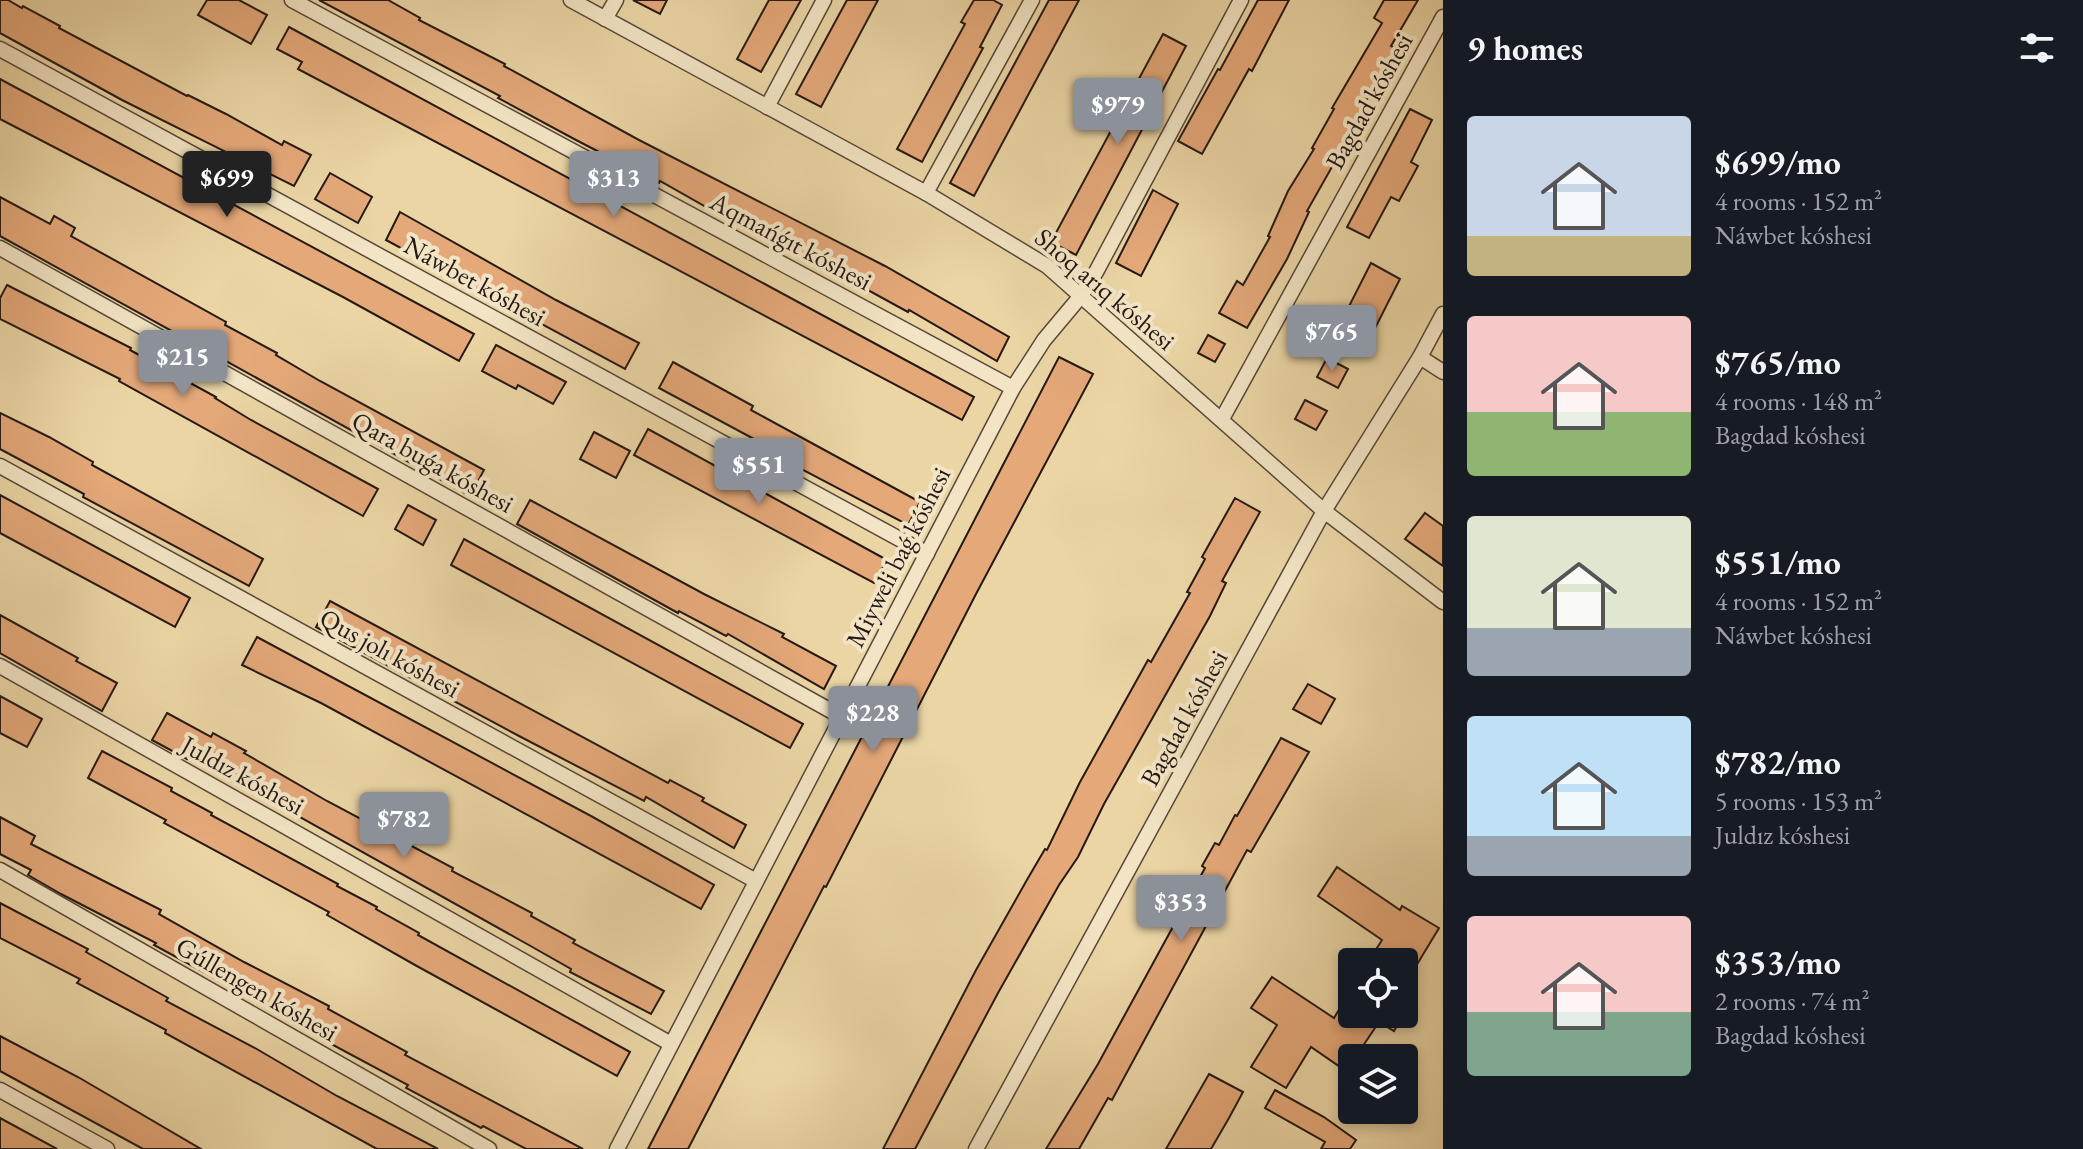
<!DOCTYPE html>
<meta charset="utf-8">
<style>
body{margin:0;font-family:"EB Garamond",serif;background:#20242c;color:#f1f3f6;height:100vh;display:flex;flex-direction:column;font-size:30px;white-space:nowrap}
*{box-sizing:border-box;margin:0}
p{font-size:26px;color:#9ea1a6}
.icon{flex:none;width:44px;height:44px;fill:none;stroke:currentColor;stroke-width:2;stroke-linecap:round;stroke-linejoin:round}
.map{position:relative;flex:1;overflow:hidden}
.side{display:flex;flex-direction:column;background:#171b24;width:640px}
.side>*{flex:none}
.fabs{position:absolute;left:1338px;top:948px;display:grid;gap:16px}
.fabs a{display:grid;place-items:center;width:80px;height:80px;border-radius:8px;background:#171b24;box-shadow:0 4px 12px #0003;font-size:40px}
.price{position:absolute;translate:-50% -68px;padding:0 18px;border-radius:8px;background:#8c9099;color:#fff;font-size:26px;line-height:52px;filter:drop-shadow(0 2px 4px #0008)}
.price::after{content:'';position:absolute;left:50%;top:48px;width:24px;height:18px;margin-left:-12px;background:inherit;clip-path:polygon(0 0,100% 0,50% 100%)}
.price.active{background:#222;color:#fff}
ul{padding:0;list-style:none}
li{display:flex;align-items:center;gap:24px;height:200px;padding:0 24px}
li span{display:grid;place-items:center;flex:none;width:224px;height:160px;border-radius:8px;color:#555}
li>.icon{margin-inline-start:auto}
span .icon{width:96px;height:96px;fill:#fffc;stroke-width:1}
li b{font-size:34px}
h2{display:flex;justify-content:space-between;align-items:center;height:96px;padding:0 24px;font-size:34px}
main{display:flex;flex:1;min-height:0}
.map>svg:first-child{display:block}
.building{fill:#e4a879;stroke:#251914;stroke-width:2}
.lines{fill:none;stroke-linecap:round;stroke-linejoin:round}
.street-casing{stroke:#564838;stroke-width:17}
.street{stroke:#f2e4c4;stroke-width:14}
.labels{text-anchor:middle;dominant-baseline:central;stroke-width:8;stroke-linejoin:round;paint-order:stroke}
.street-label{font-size:26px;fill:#251914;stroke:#f2e4c4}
</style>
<main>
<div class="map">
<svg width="1443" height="1149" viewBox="0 0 1443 1149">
<rect width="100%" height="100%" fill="#ebd5a5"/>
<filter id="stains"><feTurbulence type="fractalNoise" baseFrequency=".0025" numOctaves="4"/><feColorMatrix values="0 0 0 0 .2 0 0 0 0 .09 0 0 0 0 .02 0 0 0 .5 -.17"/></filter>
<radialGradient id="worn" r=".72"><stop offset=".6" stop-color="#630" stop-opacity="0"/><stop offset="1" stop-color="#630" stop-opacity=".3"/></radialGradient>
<g class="building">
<path d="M 0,0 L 8,0 L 22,8 L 23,6 L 60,26 L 59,28 L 187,96 L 188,95 L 226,114 L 282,145 L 284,141 L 311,155 L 294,186 L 122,100 L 0,33 Z"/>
<path d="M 207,0 L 239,0 L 267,15 L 251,44 L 198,15 Z"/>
<path d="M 319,0 L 388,0 L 420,18 L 419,20 L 505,64 L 504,66 L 639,140 L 885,266 L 1009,337 L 997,361 L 909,310 L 908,312 L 793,249 L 791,252 L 745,229 L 660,181 L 659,183 L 576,140 L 498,98 L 500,96 Z"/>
<path d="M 633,0 L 667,0 L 660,14 Z"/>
<path d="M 769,0 L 801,0 L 761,72 L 737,59 Z"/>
<path d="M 847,0 L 878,0 L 821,107 L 796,94 Z"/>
<path d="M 974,0 L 993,0 L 1002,5 L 980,47 L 983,48 L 922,162 L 897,149 L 965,24 L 961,22 Z"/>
<path d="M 1049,0 L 1079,0 L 974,196 L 950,183 Z"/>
<path d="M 1258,0 L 1289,0 L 1252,71 L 1249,69 L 1202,154 L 1178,141 L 1218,69 L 1220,70 Z"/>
<path d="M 1384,0 L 1418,0 L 1391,46 L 1399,51 L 1379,85 L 1376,83 L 1352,127 L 1354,128 L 1307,211 L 1309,212 L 1287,259 L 1247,328 L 1219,313 L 1237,281 L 1243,285 L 1270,237 L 1268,236 L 1288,191 L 1314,149 L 1312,148 L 1334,109 L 1332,108 L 1382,23 L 1374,18 Z"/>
<path d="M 289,27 L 974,397 L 962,420 L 298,69 L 302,62 L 277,49 Z"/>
<path d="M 1163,34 L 1186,46 L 1076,255 L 1051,242 Z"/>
<path d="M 0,79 L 474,334 L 459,361 L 343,297 L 0,119 Z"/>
<path d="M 1410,109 L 1432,120 L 1411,162 L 1418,166 L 1399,201 L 1391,197 L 1369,238 L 1347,227 Z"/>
<path d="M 330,173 L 372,197 L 358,223 L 315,199 Z"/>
<path d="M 1153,190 L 1178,204 L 1141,276 L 1116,263 Z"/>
<path d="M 0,197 L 50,224 L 54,216 L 75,228 L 71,236 L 226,322 L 225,325 L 277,353 L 276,355 L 320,381 L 484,470 L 470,496 L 0,236 Z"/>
<path d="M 400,212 L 556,300 L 639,343 L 625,369 L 386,240 Z"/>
<path d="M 1371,263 L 1400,279 L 1371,336 L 1342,320 Z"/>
<path d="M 7,285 L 131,348 L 130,350 L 216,397 L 215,398 L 251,420 L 378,489 L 363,516 L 119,381 L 120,379 L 0,319 L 0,298 Z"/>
<path d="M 1208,335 L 1225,344 L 1215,362 L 1198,353 Z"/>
<path d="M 496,345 L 566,382 L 553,404 L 518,385 L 516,389 L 482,371 Z"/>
<path d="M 1059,357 L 1093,374 L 976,594 L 826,887 L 824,886 L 688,1149 L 648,1149 Z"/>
<path d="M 1327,358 L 1348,369 L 1338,388 L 1317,377 Z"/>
<path d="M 673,362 L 753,406 L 751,410 L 920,502 L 908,525 L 752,443 L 754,439 L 659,388 Z"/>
<path d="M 1305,400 L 1327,411 L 1316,430 L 1295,419 Z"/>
<path d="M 0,413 L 49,437 L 93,462 L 92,465 L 263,559 L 249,586 L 83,497 L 84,494 L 0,449 Z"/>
<path d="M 648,429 L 887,560 L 874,583 L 634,455 Z"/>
<path d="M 594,432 L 630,451 L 616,478 L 580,459 Z"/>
<path d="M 0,495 L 190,598 L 175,627 L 0,533 Z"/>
<path d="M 1235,498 L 1260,512 L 1222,581 L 1226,583 L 1210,616 L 1104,804 L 1078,857 L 1059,885 L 998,993 L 915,1149 L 883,1149 L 976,970 L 1028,878 L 1045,849 L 1047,850 L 1080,782 L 1148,660 L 1151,662 L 1190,593 L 1187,592 L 1205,559 L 1202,557 Z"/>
<path d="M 530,500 L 704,594 L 784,634 L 782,637 L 836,666 L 824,689 L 728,634 L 726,636 L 679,611 L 678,613 L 517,524 Z"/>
<path d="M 408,505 L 436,520 L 423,545 L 395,529 Z"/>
<path d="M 1425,513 L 1443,526 L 1443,566 L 1405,539 Z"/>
<path d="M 464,539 L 803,724 L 790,748 L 451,565 Z"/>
<path d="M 330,601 L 668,783 L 670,780 L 704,798 L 702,801 L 746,825 L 734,848 L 646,797 L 644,801 L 519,736 L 316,627 Z"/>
<path d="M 0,615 L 78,658 L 76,661 L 117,683 L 102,711 L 0,653 Z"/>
<path d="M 257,637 L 591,816 L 714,885 L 701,909 L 321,703 L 242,665 Z"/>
<path d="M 1308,684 L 1335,699 L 1321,724 L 1293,709 Z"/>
<path d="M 0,696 L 42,719 L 27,747 L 0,733 Z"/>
<path d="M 167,713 L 211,737 L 213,733 L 246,751 L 244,753 L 327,801 L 453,868 L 452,871 L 532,913 L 531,916 L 575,940 L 573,943 L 664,991 L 651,1014 L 570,972 L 571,969 L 527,944 L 239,783 L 188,756 L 187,759 L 152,740 Z"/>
<path d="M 1281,738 L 1309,752 L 1251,852 L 1247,850 L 1112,1100 L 1108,1098 L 1079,1149 L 1046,1149 L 1098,1064 L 1205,868 L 1202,866 L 1215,843 L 1219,845 L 1235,815 L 1237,816 Z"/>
<path d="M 102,751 L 172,788 L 171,791 L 212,813 L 211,815 L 338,884 L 337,886 L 377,907 L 376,909 L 419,933 L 418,935 L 630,1052 L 617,1076 L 415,965 L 327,915 L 329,912 L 164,823 L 166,820 L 88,778 Z"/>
<path d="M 0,817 L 35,836 L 31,844 L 161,910 L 159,914 L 244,962 L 329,1006 L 328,1009 L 407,1052 L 405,1055 L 583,1149 L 526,1149 L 483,1126 L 481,1128 L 406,1088 L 408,1085 L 320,1038 L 321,1036 L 154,945 L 156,943 L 61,894 L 28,875 L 31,870 L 0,854 Z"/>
<path d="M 1337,867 L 1400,910 L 1402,906 L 1439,928 L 1404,986 L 1404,962 L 1368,962 L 1382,940 L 1318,896 Z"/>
<path d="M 0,903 L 88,949 L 86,952 L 168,998 L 166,1001 L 255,1048 L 337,1096 L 438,1149 L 377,1149 L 165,1033 L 166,1030 L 77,983 L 80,979 L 0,938 Z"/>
<path d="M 1272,977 L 1334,1018 L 1352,988 L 1352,1014 L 1404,1014 L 1394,1031 L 1379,1022 L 1346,1071 L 1311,1047 L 1286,1088 L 1251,1067 L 1277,1025 L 1251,1008 Z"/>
<path d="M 0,1036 L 78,1077 L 201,1149 L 143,1149 L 0,1071 Z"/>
<path d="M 1209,1074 L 1243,1092 L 1229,1118 L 1211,1149 L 1166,1149 Z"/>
<path d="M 1275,1090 L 1324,1117 L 1356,1140 L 1350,1149 L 1321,1149 L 1325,1142 L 1265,1108 Z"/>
<path d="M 0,1118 L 57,1149 L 0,1149 Z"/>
</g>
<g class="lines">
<g class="street-casing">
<g id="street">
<path d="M 292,0 L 1013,388"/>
<path d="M 571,0 L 926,193 L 1047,266 L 1324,511 L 1443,602"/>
<path d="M 605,19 L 616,0"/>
<path d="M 0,49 L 927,554"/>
<path d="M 767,107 L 824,0"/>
<path d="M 926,193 L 1032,0"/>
<path d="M 0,248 L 842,717"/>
<path d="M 1420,357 L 1443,372"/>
<path d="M 1222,419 L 1443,17"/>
<path d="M 0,466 L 756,881"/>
<path d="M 0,666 L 671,1044"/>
<path d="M 0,870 L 489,1149"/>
<path d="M 0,1090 L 107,1149"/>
<path d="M 617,1149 L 1013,388 L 1044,340 L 1080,297 L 1096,272 L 1241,0"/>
<path d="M 976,1149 L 1324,511 L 1420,357 L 1443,314"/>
</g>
</g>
<use href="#street" class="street"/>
</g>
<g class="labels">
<g class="street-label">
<text transform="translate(1369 101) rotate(-61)">Bagdad kóshesi</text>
<text transform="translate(791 241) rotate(28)">Aqmańǵıt kóshesi</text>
<text transform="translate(475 281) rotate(29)">Náwbet kóshesi</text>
<text transform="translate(1105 289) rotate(40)">Shoq arıq kóshesi</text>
<text transform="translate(433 462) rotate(29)">Qara buǵa kóshesi</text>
<text transform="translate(898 557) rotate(-63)">Miyweli baǵ kóshesi</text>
<text transform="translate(390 653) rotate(29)">Qus jolı kóshesi</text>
<text transform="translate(1184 718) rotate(-61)">Bagdad kóshesi</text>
<text transform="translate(243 775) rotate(29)">Juldız kóshesi</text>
<text transform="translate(257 989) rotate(30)">Gúllengen kóshesi</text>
</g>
</g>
<rect width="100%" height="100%" filter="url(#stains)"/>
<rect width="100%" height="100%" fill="url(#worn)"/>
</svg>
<div class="fabs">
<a><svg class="icon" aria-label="locate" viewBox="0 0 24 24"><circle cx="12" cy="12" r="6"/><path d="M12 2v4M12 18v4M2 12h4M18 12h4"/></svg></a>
<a><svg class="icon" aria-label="layers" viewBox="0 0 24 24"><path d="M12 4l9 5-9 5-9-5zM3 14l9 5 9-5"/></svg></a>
</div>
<b class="price" style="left:1118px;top:146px">$979</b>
<b class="price active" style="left:227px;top:219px">$699</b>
<b class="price" style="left:614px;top:219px">$313</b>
<b class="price" style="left:1332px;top:373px">$765</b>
<b class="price" style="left:183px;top:398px">$215</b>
<b class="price" style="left:759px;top:506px">$551</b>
<b class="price" style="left:873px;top:754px">$228</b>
<b class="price" style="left:404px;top:860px">$782</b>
<b class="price" style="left:1181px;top:943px">$353</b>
</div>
<section class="side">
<h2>9 homes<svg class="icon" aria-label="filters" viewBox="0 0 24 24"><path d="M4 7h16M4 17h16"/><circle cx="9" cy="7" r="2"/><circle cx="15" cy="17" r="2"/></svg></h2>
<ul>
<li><span style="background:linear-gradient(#c9d6e8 75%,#c2b280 0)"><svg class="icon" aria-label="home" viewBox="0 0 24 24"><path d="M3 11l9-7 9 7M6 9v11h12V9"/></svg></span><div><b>$699/mo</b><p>4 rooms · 152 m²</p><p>Náwbet kóshesi</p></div></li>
<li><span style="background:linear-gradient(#f6c9c9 60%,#8fb573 0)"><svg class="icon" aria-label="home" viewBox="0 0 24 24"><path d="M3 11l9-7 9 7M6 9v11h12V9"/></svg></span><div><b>$765/mo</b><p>4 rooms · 148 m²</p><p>Bagdad kóshesi</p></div></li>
<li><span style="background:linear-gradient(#dfe7d0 70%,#9aa5b1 0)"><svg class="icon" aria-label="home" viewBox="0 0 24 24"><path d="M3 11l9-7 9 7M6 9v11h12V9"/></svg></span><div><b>$551/mo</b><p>4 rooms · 152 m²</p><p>Náwbet kóshesi</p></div></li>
<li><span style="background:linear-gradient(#bfe0f5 75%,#9aa5b1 0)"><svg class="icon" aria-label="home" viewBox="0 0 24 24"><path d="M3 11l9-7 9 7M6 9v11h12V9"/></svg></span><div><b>$782/mo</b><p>5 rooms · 153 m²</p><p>Juldız kóshesi</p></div></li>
<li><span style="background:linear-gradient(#f6c9c9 60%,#7fa58c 0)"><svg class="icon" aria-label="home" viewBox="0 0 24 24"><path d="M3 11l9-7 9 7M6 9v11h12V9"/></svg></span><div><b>$353/mo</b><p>2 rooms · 74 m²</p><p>Bagdad kóshesi</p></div></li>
</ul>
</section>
</main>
